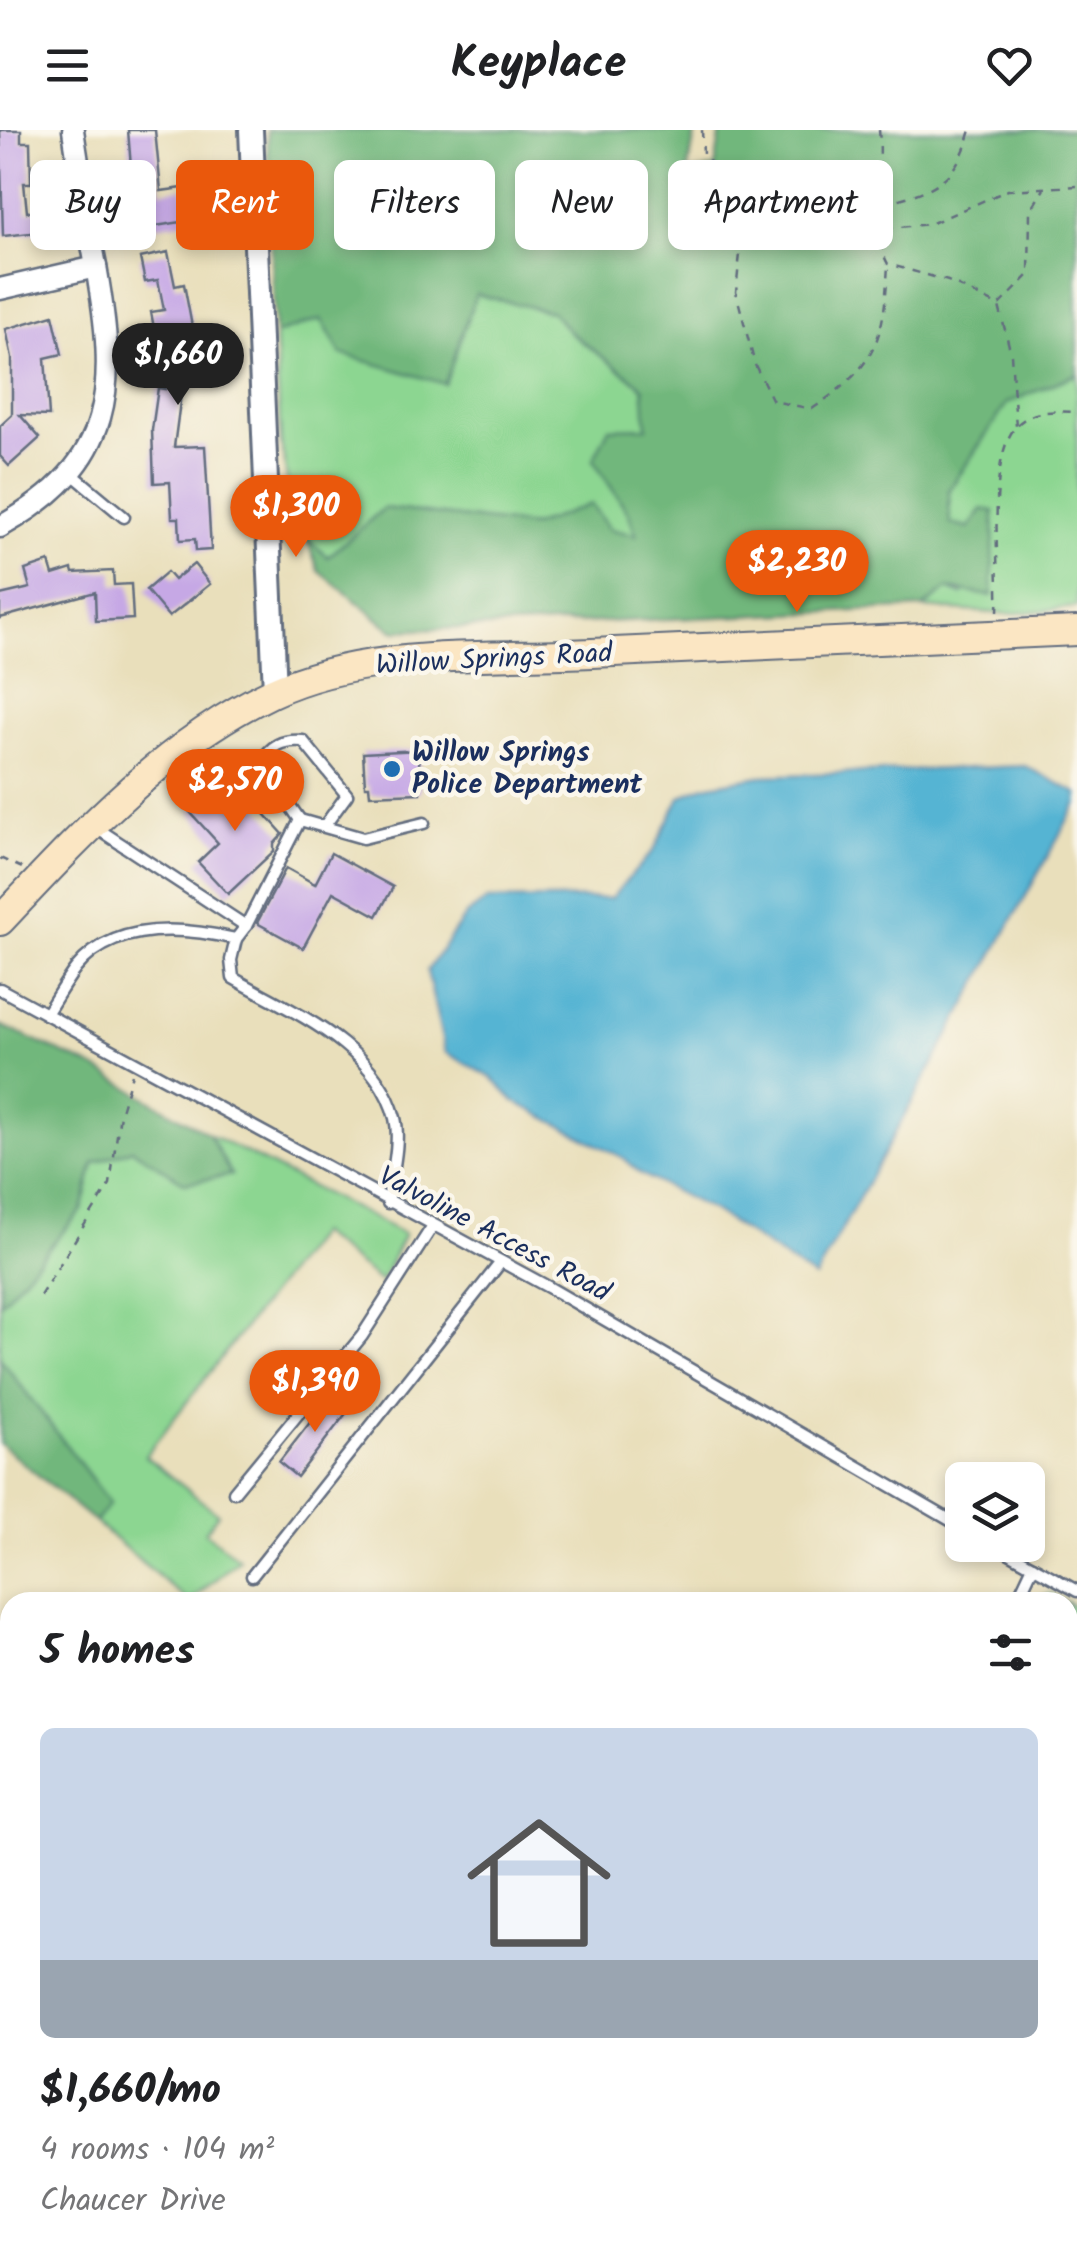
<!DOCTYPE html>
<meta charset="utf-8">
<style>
body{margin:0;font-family:Kalam,sans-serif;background:#f6f6f6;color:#202124;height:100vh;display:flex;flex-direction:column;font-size:38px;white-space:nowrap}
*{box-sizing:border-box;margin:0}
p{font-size:32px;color:#757577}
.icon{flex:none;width:55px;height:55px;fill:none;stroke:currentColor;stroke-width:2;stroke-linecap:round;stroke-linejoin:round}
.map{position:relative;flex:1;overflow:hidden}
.side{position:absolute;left:0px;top:1462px;width:1078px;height:672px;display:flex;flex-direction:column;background:#fff;border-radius:30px 30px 0 0;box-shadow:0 5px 15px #0003}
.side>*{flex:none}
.guide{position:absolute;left:30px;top:30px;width:1018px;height:90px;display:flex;gap:20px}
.tools{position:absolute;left:945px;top:1332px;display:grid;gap:20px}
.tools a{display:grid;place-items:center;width:100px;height:100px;border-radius:15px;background:#fff;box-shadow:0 5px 15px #0003;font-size:50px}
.price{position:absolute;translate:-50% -85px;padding:0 22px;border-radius:35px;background:#ea580c;color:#fff;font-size:32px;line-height:65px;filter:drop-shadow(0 2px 5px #0008)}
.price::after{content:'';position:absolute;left:50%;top:60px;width:30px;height:22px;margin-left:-15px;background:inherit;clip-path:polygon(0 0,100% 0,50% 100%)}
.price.on{background:#222;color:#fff}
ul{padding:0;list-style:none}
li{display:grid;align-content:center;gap:20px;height:530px;padding:0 40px}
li+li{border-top:2px solid #e0e0e0}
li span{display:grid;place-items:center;height:310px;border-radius:15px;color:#555}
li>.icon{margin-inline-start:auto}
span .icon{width:180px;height:180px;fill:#fffc;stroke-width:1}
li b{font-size:42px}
h2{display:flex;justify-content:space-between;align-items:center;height:120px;padding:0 40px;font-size:42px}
.tag{padding:0 35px;border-radius:15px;background:#fff;box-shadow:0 5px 15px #0003;font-size:35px;line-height:90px}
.tag.on{background:#ea580c;color:#fff}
header{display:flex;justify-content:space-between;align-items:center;height:130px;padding:0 40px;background:#fff;font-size:45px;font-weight:600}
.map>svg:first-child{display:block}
.green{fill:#8cd691;stroke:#548278;stroke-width:2.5}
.forest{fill:#71b77b;stroke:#46736c;stroke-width:2.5}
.water{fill:#55b4d3;stroke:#387298;stroke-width:2.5}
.building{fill:#c6a8e5}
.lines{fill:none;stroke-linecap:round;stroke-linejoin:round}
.service-casing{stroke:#636d7f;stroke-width:15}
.minor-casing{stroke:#636d7f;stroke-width:25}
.tertiary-casing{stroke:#636d7f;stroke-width:28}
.secondary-casing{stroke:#636d7f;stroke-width:32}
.path{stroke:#636d7f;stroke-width:2.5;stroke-dasharray:8 8;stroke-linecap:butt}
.service{stroke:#fff;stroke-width:10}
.minor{stroke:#fff;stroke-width:20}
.tertiary{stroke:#fff;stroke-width:22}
.secondary{stroke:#fbe6c3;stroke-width:28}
.rail-casing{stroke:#1b2f5e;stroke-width:9}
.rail{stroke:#fbf7ec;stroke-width:5;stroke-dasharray:15;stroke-linecap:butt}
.poi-dot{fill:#1f6fb2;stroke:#fbf7ec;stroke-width:4}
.labels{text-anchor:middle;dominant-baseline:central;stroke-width:9;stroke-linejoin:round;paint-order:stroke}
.street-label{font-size:28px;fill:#1b2f5e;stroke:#fbf7ec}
.poi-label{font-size:28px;font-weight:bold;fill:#1b2f5e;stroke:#fbf7ec;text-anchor:start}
</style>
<header><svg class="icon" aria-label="menu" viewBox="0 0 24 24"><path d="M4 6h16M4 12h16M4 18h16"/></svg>Keyplace<svg class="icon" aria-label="heart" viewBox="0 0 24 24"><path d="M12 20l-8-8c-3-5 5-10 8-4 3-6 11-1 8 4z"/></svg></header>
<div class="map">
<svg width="1077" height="2133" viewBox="0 0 1077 2133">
<rect width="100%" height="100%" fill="#fbf7ec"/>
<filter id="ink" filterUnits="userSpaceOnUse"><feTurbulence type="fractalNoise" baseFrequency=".01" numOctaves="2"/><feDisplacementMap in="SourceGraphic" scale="20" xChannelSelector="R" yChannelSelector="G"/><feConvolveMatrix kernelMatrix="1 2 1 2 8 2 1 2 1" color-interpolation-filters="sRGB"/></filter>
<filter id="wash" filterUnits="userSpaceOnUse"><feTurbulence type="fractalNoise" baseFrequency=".0048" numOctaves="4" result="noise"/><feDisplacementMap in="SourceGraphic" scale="40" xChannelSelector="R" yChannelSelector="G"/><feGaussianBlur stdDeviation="2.25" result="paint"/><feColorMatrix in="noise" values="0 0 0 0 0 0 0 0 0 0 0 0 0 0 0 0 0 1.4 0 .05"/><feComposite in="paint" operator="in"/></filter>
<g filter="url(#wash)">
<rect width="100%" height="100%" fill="#e9dfbb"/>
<g class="green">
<path d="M 475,164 L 552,182 L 571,204 L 643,256 L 648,297 L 593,330 L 629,384 L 637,406 L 609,399 L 591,375 L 533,396 L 384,378 L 328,427 L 295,398 L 281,313 L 275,204 L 321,189 Z"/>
<path d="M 1077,244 L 1077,477 L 1008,484 L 923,478 L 947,459 L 962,465 L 969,398 L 949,393 L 949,361 L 1007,273 Z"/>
<path d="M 209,1004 L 404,1104 L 381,1152 L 318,1103 L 145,1326 L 218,1384 L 205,1402 L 239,1429 L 189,1472 L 95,1392 L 109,1372 L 0,1228 L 0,1174 L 82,1080 L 94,1033 L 132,1019 L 185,1052 L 231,1044 Z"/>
<path d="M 1051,1463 L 1077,1478 L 1077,1599 L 1068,1594 L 1068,1472 L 1025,1472 Z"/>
</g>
<g class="forest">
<path d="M 267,0 L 696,0 L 687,43 L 715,38 L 721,0 L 1077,0 L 1077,244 L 1007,273 L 949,360 L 950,393 L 969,398 L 982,379 L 994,381 L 992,466 L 947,459 L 923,478 L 393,501 L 319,441 L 306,408 L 328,427 L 384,378 L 533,396 L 591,374 L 609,399 L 636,405 L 629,384 L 593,330 L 609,298 L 647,297 L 643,257 L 571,203 L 552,182 L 476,164 L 445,254 L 341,224 L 321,189 L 275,204 Z"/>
<path d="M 0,895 L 91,936 L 209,1004 L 231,1045 L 185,1053 L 132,1019 L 94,1033 L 82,1080 L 0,1174 Z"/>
<path d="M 0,1228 L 110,1373 L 95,1392 L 0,1314 Z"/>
<path d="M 0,1877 L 10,1885 L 10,1997 L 0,1988 Z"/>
</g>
<g class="water">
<path d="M 1025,636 L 1077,663 L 1077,673 L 815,1148 L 715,1082 L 641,1044 L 625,1029 L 514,971 L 492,948 L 445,922 L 427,841 L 466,785 L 487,770 L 611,768 L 654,720 L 680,667 L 704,656 L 760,646 Z"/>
<path d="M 0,2016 L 10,2026 L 10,2125 L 113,2125 L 121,2133 L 0,2133 Z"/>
</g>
<g id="blocks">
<g class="building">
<path d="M 0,0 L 21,0 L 21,12 L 30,12 L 31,53 L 24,53 L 27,82 L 38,80 L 40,102 L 3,106 Z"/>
<path d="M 128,0 L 155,0 L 161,61 L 183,58 L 188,91 L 136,99 Z"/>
<path d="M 168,122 L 175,156 L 184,154 L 194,207 L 200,207 L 201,249 L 183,249 L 174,317 L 205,316 L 211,420 L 196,421 L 195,409 L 180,410 L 179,388 L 172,388 L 170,352 L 154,353 L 152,300 L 158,258 L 165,259 L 164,196 L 154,198 L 151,182 L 164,180 L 158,150 L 145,152 L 140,128 Z"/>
<path d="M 53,185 L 62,224 L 45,228 L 49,286 L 20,285 L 40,308 L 9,336 L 0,326 L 0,296 L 12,285 L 12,228 L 6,199 Z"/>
<path d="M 49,432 L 53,445 L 72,439 L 73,443 L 113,441 L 114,455 L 131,454 L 133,489 L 96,491 L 95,462 L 0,488 L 0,465 L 30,458 L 25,440 Z"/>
<path d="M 194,434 L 210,454 L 169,487 L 146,460 L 167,442 L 174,450 Z"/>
<path d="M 419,620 L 420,663 L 370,665 L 369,656 L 365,656 L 363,623 Z"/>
<path d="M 231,646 L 283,704 L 274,714 L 274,721 L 228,764 L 198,732 L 218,713 L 190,682 Z"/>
<path d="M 331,723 L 393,757 L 377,786 L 333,762 L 303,818 L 257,793 L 286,738 L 315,754 Z"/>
<path d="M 333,1263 L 351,1277 L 297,1347 L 279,1332 Z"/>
</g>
</g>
</g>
<g filter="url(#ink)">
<use href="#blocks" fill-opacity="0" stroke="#636d7f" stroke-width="2.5"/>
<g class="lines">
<g class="service-casing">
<g id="service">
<path d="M 71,343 L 124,387"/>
<path d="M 300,690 L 260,633 C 271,616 281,609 303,611 L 347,665 L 325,695"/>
<path d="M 95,697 L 246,796 L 300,690 L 363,708 L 424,693"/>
<path d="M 236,809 L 231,830 L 233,848 C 292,882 376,915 395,988 C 401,1012 391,1048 388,1073"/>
<path d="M 0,859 L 550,1158 L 962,1397"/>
<path d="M 46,884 C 56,869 65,852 76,838 C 114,791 184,797 236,809 L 246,796"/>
<path d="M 234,1362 L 362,1206 L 432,1097"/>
<path d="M 995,1415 L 1077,1461"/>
<path d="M 252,1446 L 501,1132"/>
<path d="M 1016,1472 L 1033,1436"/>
<path d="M 1068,1617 L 1077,1623"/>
<path d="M 533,2125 L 542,2133"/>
<path d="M 641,2125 L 652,2133"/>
<path d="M 762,2125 L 773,2133"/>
<path d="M 901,2125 L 912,2133"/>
<path d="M 1027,2125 L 1038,2133"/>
</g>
</g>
<g class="minor-casing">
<g id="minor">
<path d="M 0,159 L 96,137"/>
<path d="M 0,397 C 118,331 117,257 96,136 C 87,91 80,45 73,0"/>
</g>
</g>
<g class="tertiary-casing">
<path id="tertiary" d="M 251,0 L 275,561"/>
</g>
<g class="secondary-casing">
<path id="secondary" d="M 0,791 C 80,706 164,614 271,563 C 367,518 489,528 592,523 C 754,516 916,509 1077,501"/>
</g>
<g class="path">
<path d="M 702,0 L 703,25 L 746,67 L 736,162 L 755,235 L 773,271 L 812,279 C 877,235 884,211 888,134"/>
<path d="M 879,0 C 883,39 870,103 888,134 L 948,151 L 999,176 L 1011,224 L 1016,297"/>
<path d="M 746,67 L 822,93 L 880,99 L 930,94 L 1008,60 L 1077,56"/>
<path d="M 884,73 C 932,61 956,53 971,0"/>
<path d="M 1000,175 L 1029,145 L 1030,81 L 1044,59"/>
<path d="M 998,482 C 1000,437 986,328 1017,295 C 1033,279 1056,281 1077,282"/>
<path d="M 0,728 L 22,738"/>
<path d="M 40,1166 L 110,1054 L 120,984 L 132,944"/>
</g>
<use href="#service" class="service"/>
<use href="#minor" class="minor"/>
<use href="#tertiary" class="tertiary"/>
<use href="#secondary" class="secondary"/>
<g class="rail-casing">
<g id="rail">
<path d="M 0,1607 L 10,1619"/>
<path d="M 0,1629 L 10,1641"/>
<path d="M 1068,2021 L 1077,2026"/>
<path d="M 385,2125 L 393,2133"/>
<path d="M 406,2125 L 414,2133"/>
</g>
</g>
<use href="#rail" class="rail"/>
</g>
</g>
<circle class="poi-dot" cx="392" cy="639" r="10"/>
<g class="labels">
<g class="street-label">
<text transform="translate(494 530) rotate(-3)">Willow Springs Road</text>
<text transform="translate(494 1105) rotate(28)">Valvoline Access Road</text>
</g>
<g class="poi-label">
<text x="412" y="623">Willow Springs<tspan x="412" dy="32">Police Department</tspan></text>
</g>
</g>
</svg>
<div class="tools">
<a><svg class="icon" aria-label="layers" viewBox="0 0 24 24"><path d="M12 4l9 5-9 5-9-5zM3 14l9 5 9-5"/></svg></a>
</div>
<b class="price on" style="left:178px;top:278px">$1,660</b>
<b class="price" style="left:296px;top:430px">$1,300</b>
<b class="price" style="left:797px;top:485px">$2,230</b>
<b class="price" style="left:235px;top:704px">$2,570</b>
<b class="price" style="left:315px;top:1305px">$1,390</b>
<div class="guide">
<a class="tag">Buy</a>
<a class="tag on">Rent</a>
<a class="tag">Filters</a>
<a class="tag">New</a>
<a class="tag">Apartment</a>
</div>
<section class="side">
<h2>5 homes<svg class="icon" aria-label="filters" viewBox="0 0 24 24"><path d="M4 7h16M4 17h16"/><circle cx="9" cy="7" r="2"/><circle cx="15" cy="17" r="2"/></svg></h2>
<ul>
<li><span style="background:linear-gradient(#c9d6e8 75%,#9aa5b1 0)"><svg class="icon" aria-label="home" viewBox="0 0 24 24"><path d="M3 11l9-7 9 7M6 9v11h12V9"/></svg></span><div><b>$1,660/mo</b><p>4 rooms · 104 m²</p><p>Chaucer Drive</p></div></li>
</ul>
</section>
</div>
